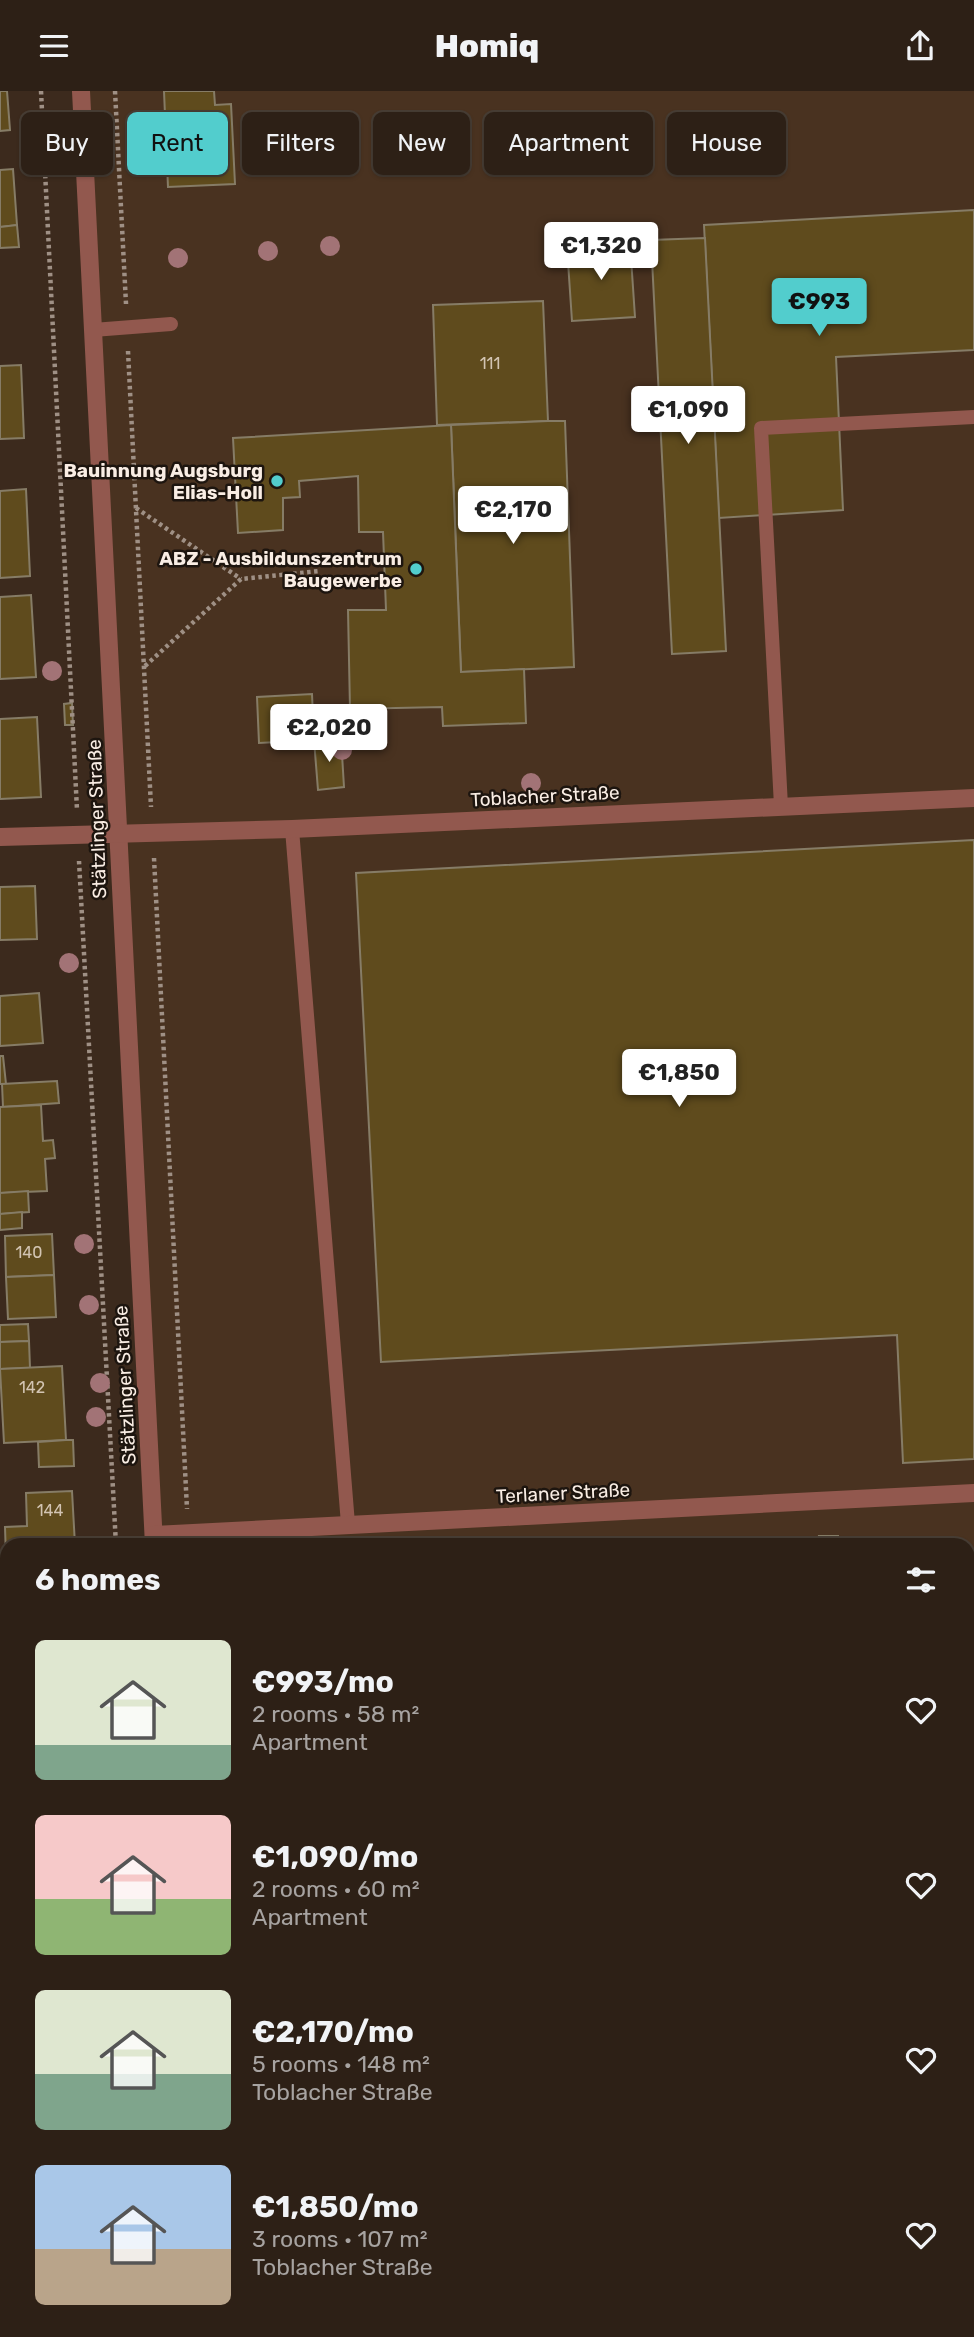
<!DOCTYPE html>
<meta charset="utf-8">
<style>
body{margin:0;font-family:Rubik,sans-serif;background:#392d23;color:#f1f3f6;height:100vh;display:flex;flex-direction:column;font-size:26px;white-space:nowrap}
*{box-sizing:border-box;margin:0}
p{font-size:23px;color:#a7a3a1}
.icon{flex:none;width:38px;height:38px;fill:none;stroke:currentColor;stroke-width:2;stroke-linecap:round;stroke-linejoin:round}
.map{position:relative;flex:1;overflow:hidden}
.sheet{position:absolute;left:0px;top:1447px;width:975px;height:800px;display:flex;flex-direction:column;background:#2d2016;border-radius:21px 21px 0 0;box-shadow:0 2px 5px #0004,0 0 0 2px #483e35}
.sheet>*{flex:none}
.top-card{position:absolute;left:21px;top:21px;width:933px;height:63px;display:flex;gap:14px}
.price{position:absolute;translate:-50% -60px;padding:0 16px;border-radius:7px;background:#fff;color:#222;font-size:23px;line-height:46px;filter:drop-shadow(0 2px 4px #0008)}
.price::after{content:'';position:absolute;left:50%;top:42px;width:21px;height:16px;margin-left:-10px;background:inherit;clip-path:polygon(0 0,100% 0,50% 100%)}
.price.on{background:#52cdcd;color:#111}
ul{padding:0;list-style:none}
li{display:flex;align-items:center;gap:21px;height:175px;padding:0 35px}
li span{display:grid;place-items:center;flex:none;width:196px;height:140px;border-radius:10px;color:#555}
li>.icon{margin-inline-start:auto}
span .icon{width:84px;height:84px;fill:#fffc;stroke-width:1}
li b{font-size:30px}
h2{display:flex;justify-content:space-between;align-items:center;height:84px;padding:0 35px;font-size:30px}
.chip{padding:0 24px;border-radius:10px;background:#2d2016;box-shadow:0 2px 5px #0004,0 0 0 2px #483e35;font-size:24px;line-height:63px}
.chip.on{background:#52cdcd;color:#111}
header{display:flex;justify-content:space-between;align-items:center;height:91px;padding:0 35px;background:#2d2016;font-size:32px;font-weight:800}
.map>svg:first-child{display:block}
.built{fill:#493220}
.green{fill:#693443}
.building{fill:#5f4b1d;stroke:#867c66;stroke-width:2}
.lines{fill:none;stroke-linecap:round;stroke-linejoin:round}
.path{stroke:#9f9085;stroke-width:4.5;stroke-dasharray:3.5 3.5;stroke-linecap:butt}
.lane{stroke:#92584e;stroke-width:14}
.street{stroke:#92584e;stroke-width:18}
.tree{fill:#a27376}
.poi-dot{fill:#52cdcd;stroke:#1d150f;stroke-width:2.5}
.labels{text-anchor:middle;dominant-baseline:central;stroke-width:5;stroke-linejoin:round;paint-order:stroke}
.number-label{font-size:16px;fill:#d2c4b2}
.poi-label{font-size:19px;font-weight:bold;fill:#f9ede4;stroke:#1d150f;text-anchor:end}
.street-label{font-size:19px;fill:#f9ede4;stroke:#1d150f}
</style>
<header><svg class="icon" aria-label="menu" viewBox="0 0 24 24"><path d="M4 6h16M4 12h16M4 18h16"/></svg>Homiq<svg class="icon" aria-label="share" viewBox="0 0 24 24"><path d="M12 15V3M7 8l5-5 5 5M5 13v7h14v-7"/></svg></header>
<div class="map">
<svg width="974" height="2246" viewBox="0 0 974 2246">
<rect width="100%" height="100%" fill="#3c2a1d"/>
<path class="built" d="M 81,0 L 974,0 L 974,1857 L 968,1857 L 968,1454 L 154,1454 Z"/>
<path class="green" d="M 968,1857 L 974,1857 L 974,2246 L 220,2246 L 220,2240 L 968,2240 Z"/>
<g class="building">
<path d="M 0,0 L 7,0 L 10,39 L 0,40 Z"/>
<path d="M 164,0 L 214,0 L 215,14 L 231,13 L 235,93 L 168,96 Z"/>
<path d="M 13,78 L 17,134 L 0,136 L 0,79 Z"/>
<path d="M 974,119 L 974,259 L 836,266 L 843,419 L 719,427 L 704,134 Z"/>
<path d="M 17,134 L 19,156 L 0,157 L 0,136 Z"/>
<path d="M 705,147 L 726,560 L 672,563 L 651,149 Z"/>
<path d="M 630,152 L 635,226 L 572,230 L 567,156 Z"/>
<path d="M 543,210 L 548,330 L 437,334 L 433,214 Z"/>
<path d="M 21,274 L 24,347 L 0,348 L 0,275 Z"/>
<path d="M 548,330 L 565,330 L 574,576 L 461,581 L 451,334 Z"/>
<path d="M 451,334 L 461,581 L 524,578 L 526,632 L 443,635 L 442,616 L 350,618 L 348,519 L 386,519 L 383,441 L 359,441 L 358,385 L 299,390 L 300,406 L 283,407 L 283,439 L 238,442 L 233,347 Z"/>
<path d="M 26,398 L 30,485 L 0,487 L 0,400 Z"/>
<path d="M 31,504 L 36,586 L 0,588 L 0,506 Z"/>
<path d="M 312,603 L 314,649 L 259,652 L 257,606 Z"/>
<path d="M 72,612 L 73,634 L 65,634 L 64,613 Z"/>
<path d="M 37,626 L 41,706 L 0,708 L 0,628 Z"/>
<path d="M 341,647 L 344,696 L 318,699 L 314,649 Z"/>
<path d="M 974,749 L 974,1368 L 903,1372 L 897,1244 L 381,1271 L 356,782 Z"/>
<path d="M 35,795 L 37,848 L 0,849 L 0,796 Z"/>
<path d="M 39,902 L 43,952 L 0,955 L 0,905 Z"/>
<path d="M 0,965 L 3,965 L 6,993 L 0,993 Z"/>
<path d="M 57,990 L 59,1012 L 3,1016 L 2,993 Z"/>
<path d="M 41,1014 L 43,1050 L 53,1049 L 55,1067 L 45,1068 L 47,1100 L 0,1102 L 0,1016 Z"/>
<path d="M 28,1100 L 29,1121 L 0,1123 L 0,1102 Z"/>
<path d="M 22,1121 L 22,1137 L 0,1139 L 0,1123 Z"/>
<path d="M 52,1143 L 54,1184 L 6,1186 L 5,1145 Z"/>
<path d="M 54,1184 L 56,1226 L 8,1228 L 6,1186 Z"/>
<path d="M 28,1233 L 29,1250 L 0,1251 L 0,1234 Z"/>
<path d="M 29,1250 L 30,1277 L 0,1278 L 0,1251 Z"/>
<path d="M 62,1275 L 66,1349 L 4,1352 L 0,1278 Z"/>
<path d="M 66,1349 L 73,1349 L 74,1375 L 39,1376 L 38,1351 Z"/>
<path d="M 72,1400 L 75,1454 L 7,1454 L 6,1467 L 5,1436 L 27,1435 L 26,1402 Z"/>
<path d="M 819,1445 L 838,1445 L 838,1454 L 820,1454 Z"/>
<path d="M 968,1466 L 974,1466 L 974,1521 L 968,1522 Z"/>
<path d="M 0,1467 L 6,1467 L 7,1496 L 0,1496 Z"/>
<rect x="0" y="1496" width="7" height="34"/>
<path d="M 974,1521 L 974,1655 L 968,1655 L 968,1522 Z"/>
<rect x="0" y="1693" width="7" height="34"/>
<path d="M 0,1727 L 7,1727 L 7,1752 L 0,1751 Z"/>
<path d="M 0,1849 L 5,1849 L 7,1865 L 7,1937 L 0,1938 Z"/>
<path d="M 7,1937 L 7,1953 L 0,1953 L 0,1938 Z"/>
<path d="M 0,2031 L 7,2038 L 7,2072 L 0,2073 Z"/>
<path d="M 7,2090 L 7,2156 L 0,2157 L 0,2091 Z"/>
<path d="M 7,2156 L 7,2175 L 0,2176 L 0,2157 Z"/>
<path d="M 7,2175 L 7,2194 L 5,2194 L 3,2176 Z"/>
<path d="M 7,2194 L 7,2229 L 0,2230 L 0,2195 Z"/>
<path d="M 7,2229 L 7,2240 L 23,2240 L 24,2246 L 0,2246 L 0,2230 Z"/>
</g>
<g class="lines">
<g class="path">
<path d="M 41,0 L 77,719"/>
<path d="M 115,0 L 126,213"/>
<path d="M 128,260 L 151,716"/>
<path d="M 136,417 L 241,488"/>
<path d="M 145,575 L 241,488 L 320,480"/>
<path d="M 154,767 L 187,1418"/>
<path d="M 79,770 L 116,1454"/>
<path d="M 211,2240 L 211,2246"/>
</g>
<g class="lane">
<path d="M 93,239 L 171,233"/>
<path d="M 781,715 L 761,337 L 974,326"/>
<path d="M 292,738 L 348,1433"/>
</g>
<g class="street">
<path d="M 81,0 L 154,1454"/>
<path d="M 0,746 L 292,738 L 974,707"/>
<path d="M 154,1444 L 974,1402"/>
<path d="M 0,1774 L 7,1775"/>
<path d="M 91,2240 L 92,2246"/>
<path d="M 176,2240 L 176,2246"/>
</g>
</g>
<g class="tree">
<circle cx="330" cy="155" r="10"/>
<circle cx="268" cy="160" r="10"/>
<circle cx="178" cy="167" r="10"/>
<circle cx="52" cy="580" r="10"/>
<circle cx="342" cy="659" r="10"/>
<circle cx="531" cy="692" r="10"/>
<circle cx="69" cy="872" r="10"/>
<circle cx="84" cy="1153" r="10"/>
<circle cx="89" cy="1214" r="10"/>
<circle cx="100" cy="1292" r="10"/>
<circle cx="96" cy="1326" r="10"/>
</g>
<g class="poi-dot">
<circle cx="277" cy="390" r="7"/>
<circle cx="416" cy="478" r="7"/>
</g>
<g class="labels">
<g class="number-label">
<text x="490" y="272">111</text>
<text x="29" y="1161">140</text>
<text x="32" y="1296">142</text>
<text x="50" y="1419">144</text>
</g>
<g class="poi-label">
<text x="263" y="379">Bauinnung Augsburg<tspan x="263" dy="22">Elias-Holl</tspan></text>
<text x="402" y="467">ABZ - Ausbildunszentrum<tspan x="402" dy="22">Baugewerbe</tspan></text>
</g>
<g class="street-label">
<text transform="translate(545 705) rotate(-3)">Toblacher Straße</text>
<text transform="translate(97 728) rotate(-92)">Stätzlinger Straße</text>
<text transform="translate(125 1294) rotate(-93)">Stätzlinger Straße</text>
<text transform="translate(563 1402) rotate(-3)">Terlaner Straße</text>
</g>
</g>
</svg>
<b class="price" style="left:601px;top:191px">€1,320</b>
<b class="price on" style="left:819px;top:247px">€993</b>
<b class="price" style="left:688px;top:355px">€1,090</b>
<b class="price" style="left:513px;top:455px">€2,170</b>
<b class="price" style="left:329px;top:673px">€2,020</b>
<b class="price" style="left:679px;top:1018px">€1,850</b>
<div class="top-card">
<a class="chip">Buy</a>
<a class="chip on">Rent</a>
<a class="chip">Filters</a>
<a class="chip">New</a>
<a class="chip">Apartment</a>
<a class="chip">House</a>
</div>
<section class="sheet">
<h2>6 homes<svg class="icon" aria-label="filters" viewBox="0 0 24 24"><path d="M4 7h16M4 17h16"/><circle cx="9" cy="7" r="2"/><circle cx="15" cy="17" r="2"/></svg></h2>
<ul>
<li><span style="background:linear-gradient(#dfe7d0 75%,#7fa58c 0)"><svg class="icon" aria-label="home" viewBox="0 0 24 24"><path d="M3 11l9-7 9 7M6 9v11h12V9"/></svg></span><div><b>€993/mo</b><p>2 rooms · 58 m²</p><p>Apartment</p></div><svg class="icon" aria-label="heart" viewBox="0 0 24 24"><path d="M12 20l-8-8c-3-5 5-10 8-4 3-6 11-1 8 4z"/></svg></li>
<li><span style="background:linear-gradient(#f6c9c9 60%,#8fb573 0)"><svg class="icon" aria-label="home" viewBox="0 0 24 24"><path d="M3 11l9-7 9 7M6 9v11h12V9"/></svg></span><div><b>€1,090/mo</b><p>2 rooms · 60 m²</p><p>Apartment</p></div><svg class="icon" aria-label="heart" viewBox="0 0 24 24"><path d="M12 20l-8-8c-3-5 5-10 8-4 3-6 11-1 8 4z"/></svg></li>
<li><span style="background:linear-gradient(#dfe7d0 60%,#7fa58c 0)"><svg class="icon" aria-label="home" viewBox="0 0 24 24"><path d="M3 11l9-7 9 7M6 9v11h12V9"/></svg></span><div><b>€2,170/mo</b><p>5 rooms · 148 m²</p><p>Toblacher Straße</p></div><svg class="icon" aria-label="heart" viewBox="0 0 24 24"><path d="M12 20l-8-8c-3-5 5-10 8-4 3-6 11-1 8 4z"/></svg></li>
<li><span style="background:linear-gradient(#a9c7e8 60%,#b9a48a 0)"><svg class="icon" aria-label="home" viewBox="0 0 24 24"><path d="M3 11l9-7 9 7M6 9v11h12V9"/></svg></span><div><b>€1,850/mo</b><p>3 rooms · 107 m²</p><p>Toblacher Straße</p></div><svg class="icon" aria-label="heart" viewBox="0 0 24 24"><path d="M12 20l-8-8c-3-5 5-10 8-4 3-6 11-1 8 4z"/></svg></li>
</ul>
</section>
</div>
